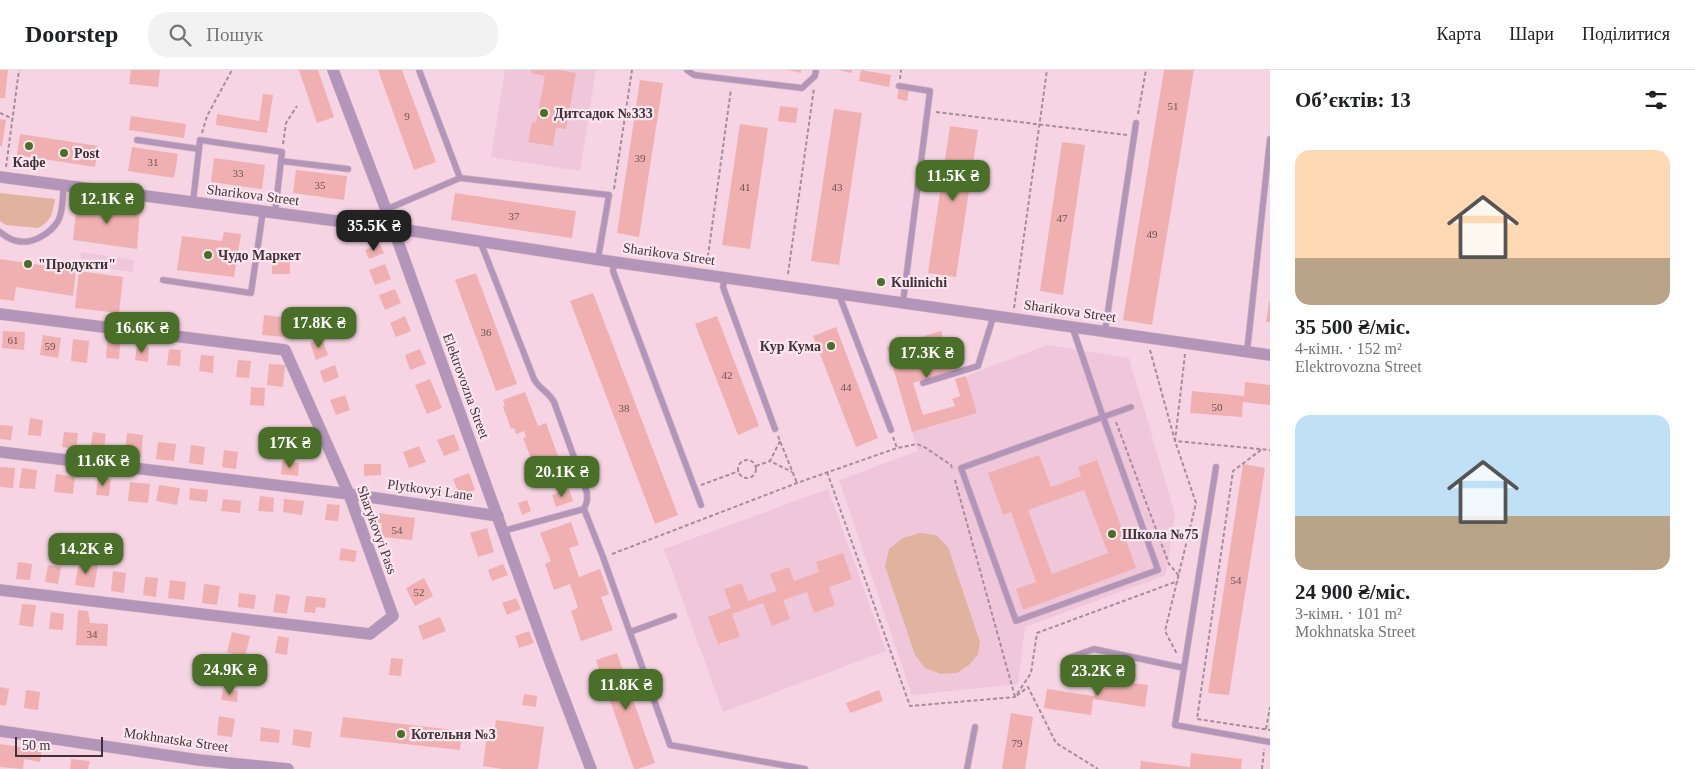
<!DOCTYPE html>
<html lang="uk">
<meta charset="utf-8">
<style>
body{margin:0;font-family:"Times New Roman",serif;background:#f2f2f2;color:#202124;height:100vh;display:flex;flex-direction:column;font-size:19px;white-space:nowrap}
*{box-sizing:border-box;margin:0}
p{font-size:16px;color:#757577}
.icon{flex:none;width:28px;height:28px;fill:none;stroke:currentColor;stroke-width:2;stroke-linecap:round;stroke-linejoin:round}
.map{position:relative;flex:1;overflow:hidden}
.drawer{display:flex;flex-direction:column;background:#fff;width:425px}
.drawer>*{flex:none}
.scale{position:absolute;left:15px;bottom:12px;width:88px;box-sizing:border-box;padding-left:5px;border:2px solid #403239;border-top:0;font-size:14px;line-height:18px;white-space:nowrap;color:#403239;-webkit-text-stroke:4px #fbe6ef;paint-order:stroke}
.price{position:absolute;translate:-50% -42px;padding:0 11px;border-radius:10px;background:#496f28;color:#fff;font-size:16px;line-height:32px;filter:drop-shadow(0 1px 2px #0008)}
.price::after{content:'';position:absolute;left:50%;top:30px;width:15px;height:11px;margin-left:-8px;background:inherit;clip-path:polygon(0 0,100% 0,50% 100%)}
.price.active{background:#222;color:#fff}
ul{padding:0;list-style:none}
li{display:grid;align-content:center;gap:10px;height:265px;padding:0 25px}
li span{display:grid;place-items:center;height:155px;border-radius:15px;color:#555}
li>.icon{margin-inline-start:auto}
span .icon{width:90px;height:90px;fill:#fffc;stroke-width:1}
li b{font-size:21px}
h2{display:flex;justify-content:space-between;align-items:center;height:60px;padding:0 25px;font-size:21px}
header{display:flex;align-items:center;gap:30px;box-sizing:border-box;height:70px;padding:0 25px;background:#fff;border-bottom:1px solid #e0e0e0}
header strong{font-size:24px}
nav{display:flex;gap:28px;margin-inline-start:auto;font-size:18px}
.search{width:350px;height:45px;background:#f2f2f2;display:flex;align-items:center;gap:12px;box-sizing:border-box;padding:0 18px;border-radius:20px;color:#757577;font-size:19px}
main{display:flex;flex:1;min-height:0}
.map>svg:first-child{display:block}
.built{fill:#f0c7da}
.green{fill:#e0b39f}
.building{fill:#f0b0b1;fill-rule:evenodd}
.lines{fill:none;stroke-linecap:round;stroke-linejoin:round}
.lane-casing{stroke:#ceb0be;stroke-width:7}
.street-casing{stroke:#ceb0be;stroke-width:12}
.path{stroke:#a68d99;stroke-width:2;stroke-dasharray:4 2.5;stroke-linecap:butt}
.lane{stroke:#b395b9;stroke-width:5.5}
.street{stroke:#b395b9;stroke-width:11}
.poi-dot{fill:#496f28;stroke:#fbe6ef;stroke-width:2}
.labels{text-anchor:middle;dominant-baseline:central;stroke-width:4.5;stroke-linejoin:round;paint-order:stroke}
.number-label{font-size:11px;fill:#6c5257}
.poi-label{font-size:14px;font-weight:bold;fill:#403239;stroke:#fbe6ef;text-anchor:start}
.street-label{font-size:14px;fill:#403239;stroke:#fbe6ef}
</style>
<header>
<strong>Doorstep</strong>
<div class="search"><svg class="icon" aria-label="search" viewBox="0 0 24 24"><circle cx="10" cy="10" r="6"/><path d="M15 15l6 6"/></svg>Пошук</div>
<nav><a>Карта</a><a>Шари</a><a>Поділитися</a></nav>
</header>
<main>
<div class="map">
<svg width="1270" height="699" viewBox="0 0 1270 699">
<rect width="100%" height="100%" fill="#f6d4e4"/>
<g class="built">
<path d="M 505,0 L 596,0 L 580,101 L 491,87 Z"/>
<path d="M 81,182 L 134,190 L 133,202 L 80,195 Z"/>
<path d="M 1047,275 L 1129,288 L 1175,444 L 1166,505 L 1025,557 L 1018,614 L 912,625 L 839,410 L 918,381 L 912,362 L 977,343 L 966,306 Z"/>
<path d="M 828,419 L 886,581 L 723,642 L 664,479 Z"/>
</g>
<g class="green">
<path d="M 0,123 L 55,129 C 53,142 51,152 38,158 L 6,155 L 0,151 Z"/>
<path d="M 920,463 L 936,465 L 948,477 L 980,572 L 978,584 L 969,595 L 957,603 L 941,604 L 925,598 L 915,585 L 885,496 L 889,479 L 903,468 Z"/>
</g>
<g class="building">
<path d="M 0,0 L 8,0 L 5,28 L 0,28 Z"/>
<path d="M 131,0 L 160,0 L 158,17 L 129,14 Z"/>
<path d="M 299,0 L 318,0 L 334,47 L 317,53 Z"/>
<path d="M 378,0 L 402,0 L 436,92 L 414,100 Z"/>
<path d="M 531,0 L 560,0 L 576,3 L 566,59 L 556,58 L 553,76 L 528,72 L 532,52 L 536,53 L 545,6 L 531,3 Z"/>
<path d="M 788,0 L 801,0 L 801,3 Z"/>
<path d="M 838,0 L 852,0 L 852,3 Z"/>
<path d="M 861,0 L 891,5 L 889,17 L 859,11 Z"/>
<path d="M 1164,0 L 1194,0 L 1152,255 L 1123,250 Z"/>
<path d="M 640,10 L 663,13 L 639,167 L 617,163 Z"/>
<path d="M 899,18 L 909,20 L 907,31 L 897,29 Z"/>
<path d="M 263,24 L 273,25 L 267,63 L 216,55 L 217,44 L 259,51 Z"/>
<path d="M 780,36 L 798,38 L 796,53 L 778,51 Z"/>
<path d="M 834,39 L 862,43 L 839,195 L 811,191 Z"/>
<path d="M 131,46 L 186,54 L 184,68 L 129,60 Z"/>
<path d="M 0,49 L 6,50 L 2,76 L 0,76 Z"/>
<path d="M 740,54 L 768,58 L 750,179 L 722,175 Z"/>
<path d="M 950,56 L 978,60 L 956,207 L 928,203 Z"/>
<path d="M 20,64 L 98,76 L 95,97 L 17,85 Z"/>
<path d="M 1062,72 L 1085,75 L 1063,225 L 1040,221 Z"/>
<path d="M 132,77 L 178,84 L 174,108 L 128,101 Z"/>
<path d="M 214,88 L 265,95 L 262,119 L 211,112 Z"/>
<path d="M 296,100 L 347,106 L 344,130 L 293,123 Z"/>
<path d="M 455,123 L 576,141 L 572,168 L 451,150 Z"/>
<path d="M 77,131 L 140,139 L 137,179 L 73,170 Z"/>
<path d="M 224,162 L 241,164 L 234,207 L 177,200 L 182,166 L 222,171 Z"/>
<path d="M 380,174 L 384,183 L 369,189 L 365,180 Z"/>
<path d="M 0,189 L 76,200 L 73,226 L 16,217 L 14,231 L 0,229 Z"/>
<rect x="272" y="190" width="18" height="14"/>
<path d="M 385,194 L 391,209 L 375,215 L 369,200 Z"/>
<path d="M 79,201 L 123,207 L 119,243 L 75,238 Z"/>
<path d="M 476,203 L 517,314 L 496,321 L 455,210 Z"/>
<path d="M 395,219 L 401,233 L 385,240 L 379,225 Z"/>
<path d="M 593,223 L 678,445 L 655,454 L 570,231 Z"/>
<path d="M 1269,232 L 1270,232 L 1270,252 L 1266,252 Z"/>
<path d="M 303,241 L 315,243 L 313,259 L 301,257 Z"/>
<path d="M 264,245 L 289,248 L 287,267 L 262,265 Z"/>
<path d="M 405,246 L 411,261 L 396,267 L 390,253 Z"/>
<path d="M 717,246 L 759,356 L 738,365 L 695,254 Z"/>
<path d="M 836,257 L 878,368 L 856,377 L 813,266 Z"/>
<path d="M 3,261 L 25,262 L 24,280 L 2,278 Z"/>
<path d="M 941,261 L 953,301 L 913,313 L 923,345 L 955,336 L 952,329 L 960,326 L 955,309 L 966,306 L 977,343 L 912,362 L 887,277 Z"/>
<path d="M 43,265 L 61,268 L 58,288 L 40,285 Z"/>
<path d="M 73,269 L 89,271 L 87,293 L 71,291 Z"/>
<path d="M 322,269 L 328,285 L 316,290 L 310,273 Z"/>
<path d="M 107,272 L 120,274 L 119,289 L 106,288 Z"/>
<path d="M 137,275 L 149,277 L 148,292 L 135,290 Z"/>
<path d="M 169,279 L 181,280 L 180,296 L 167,295 Z"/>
<path d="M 420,279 L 426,294 L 410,300 L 405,285 Z"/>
<path d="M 201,285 L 214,286 L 213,303 L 199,301 Z"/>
<path d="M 238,290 L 251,291 L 249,308 L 236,307 Z"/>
<path d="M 269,294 L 285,295 L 283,317 L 267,315 Z"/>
<path d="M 335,295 L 339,307 L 324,313 L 320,301 Z"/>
<path d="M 430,309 L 442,338 L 427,344 L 415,315 Z"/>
<path d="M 1245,312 L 1270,315 L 1270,335 L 1243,332 L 1242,347 L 1190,343 L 1192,321 L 1244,326 Z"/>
<path d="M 251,317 L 265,318 L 264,336 L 250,335 Z"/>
<path d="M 525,322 L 538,356 L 546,353 L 558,386 L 536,394 L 535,390 L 532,391 L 523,368 L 526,367 L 524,361 L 516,364 L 514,358 L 511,359 L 503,337 L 505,336 L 503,330 Z"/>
<path d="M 345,325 L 350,340 L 336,345 L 330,330 Z"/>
<path d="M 30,348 L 43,350 L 41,366 L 28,365 Z"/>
<path d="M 0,355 L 13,356 L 11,370 L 0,369 Z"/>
<path d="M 64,362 L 78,363 L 76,379 L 62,377 Z"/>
<path d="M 93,362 L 106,364 L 103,383 L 90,381 Z"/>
<path d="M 127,363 L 143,365 L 141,387 L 125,385 Z"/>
<path d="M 454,364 L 460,380 L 444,386 L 437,370 Z"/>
<path d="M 158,372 L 176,374 L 174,391 L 156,389 Z"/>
<path d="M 191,375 L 205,377 L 203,395 L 189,393 Z"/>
<path d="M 419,376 L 426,392 L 409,398 L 403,382 Z"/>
<path d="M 224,380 L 238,382 L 236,399 L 222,397 Z"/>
<path d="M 1039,385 L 1051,417 L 1081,406 L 1078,397 L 1097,390 L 1136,498 L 1023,540 L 1016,519 L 1036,512 L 1011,442 L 1003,445 L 988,403 ZM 1084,420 L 1108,483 L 1052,504 L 1028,440 Z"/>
<path d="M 282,391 L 299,393 L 298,406 L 281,404 Z"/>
<path d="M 364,394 L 381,394 L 381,405 L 364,406 Z"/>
<path d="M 1243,394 L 1265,398 L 1229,625 L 1208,623 Z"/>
<path d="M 0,397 L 15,398 L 13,418 L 0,417 Z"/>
<path d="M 22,398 L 37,400 L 35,419 L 19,418 Z"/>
<path d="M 469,403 L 475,420 L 460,426 L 453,409 Z"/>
<path d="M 56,404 L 75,407 L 73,424 L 54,422 Z"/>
<path d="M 98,407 L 111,409 L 109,426 L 96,425 Z"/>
<path d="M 130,412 L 150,414 L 148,433 L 128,431 Z"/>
<path d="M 159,415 L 180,418 L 177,435 L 156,431 Z"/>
<path d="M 190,418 L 208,420 L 207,432 L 189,430 Z"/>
<path d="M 569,419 L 573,431 L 556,437 L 552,425 Z"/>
<path d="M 260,426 L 274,428 L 273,442 L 258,441 Z"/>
<path d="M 223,429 L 241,431 L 240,443 L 221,441 Z"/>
<path d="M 284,429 L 304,431 L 302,445 L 283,442 Z"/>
<path d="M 527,430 L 531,441 L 522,445 L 518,433 Z"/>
<path d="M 327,434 L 340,435 L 338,451 L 325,450 Z"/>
<path d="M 378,443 L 415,448 L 412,470 L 381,467 L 382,453 L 376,453 Z"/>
<path d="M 571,452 L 579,475 L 569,478 L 579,507 L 600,499 L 609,524 L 601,527 L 613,560 L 581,571 L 571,541 L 578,538 L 570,514 L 554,520 L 545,494 L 551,491 L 540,463 Z"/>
<path d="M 487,458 L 494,482 L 478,487 L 470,463 Z"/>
<path d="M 341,478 L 357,481 L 355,492 L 339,490 Z"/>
<path d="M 843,483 L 852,509 L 829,517 L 835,535 L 814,543 L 807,522 L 783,530 L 790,549 L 772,556 L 763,533 L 732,544 L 740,567 L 718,574 L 708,547 L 731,538 L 724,519 L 742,513 L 748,531 L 777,521 L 770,504 L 789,497 L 794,511 L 819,502 L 816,492 Z"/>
<path d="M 18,492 L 32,494 L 30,510 L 16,509 Z"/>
<path d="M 79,492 L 98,495 L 94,518 L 75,515 Z"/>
<path d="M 503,494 L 508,505 L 492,511 L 488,500 Z"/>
<path d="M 48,495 L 61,497 L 58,514 L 45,512 Z"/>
<path d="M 113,501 L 126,503 L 124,523 L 111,521 Z"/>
<path d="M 145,507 L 158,508 L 156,527 L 143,525 Z"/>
<path d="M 424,508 L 433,526 L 415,536 L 406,518 Z"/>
<path d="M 170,510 L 186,512 L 184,530 L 168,528 Z"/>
<path d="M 204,514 L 220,516 L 217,535 L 202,533 Z"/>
<path d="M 239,523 L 256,525 L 254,539 L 238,537 Z"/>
<path d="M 276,524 L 290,526 L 287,544 L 273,542 Z"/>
<path d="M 306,526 L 326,528 L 325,538 L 316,537 L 315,543 L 304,542 Z"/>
<path d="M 516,528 L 521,539 L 507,545 L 502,533 Z"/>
<path d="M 22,534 L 36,535 L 33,557 L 19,555 Z"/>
<path d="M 78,540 L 88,541 L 90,553 L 108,554 L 107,576 L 76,575 Z"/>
<path d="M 51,542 L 64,544 L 63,560 L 49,559 Z"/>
<path d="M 440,547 L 446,561 L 423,570 L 418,556 Z"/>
<path d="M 529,561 L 534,573 L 519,578 L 515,566 Z"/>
<path d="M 232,562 L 250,566 L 245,587 L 227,582 Z"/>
<path d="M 278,566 L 289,568 L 287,585 L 275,583 Z"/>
<path d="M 617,583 L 655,693 L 638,699 L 634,699 L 596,590 Z"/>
<path d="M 391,588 L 403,589 L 401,606 L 389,605 Z"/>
<path d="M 1096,608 L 1148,615 L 1145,637 L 1093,629 L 1091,645 L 1044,638 L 1047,619 L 1094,626 Z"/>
<path d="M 0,617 L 9,619 L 6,636 L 0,635 Z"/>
<path d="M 223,619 L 238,621 L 237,632 L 221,630 Z"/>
<path d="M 26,620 L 40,622 L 38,640 L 24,638 Z"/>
<path d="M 879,620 L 883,631 L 850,643 L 846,633 Z"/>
<path d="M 524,624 L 537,626 L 536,637 L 522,635 Z"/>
<path d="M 1011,643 L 1033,647 L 1025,699 L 1002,699 Z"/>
<path d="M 219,646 L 235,649 L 232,667 L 217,665 Z"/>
<path d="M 343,647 L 462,661 L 460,680 L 340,667 Z"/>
<path d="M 496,650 L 544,657 L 538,699 L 502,699 L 483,696 L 487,664 L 494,665 Z"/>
<path d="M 261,657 L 280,660 L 279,673 L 260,671 Z"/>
<path d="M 294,659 L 312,662 L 310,678 L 292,675 Z"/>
<path d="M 0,674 L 42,680 L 40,692 L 24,689 L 23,699 L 0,697 Z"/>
<path d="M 1191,683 L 1242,689 L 1241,699 L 1140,699 L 1141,691 L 1190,697 Z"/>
<path d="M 71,689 L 90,691 L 88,699 L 70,699 Z"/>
</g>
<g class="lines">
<g class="lane-casing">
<g id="lane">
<path d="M 419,0 L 460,108"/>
<path d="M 687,0 L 694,5 L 802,18 L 815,6 L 816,0"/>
<path d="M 899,16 L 930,21 L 903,232"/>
<path d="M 137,70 L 199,79"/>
<path d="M 281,91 L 348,99"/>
<path d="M 193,132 L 200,70 L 282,82 L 275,143"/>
<path d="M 385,140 L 460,108 L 609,125 L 598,189"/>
<path d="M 0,162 C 5,166 10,170 17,171 C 32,175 51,163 58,151 C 64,140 62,126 64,115"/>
<path d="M 480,171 L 534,309 C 540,320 548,321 554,332 L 587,423 L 587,431 L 584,439 L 503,461"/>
<path d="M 614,192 L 613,201 L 701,435"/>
<path d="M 725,207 L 723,217 L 775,359"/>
<path d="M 163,210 L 251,223 L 263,141"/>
<path d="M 841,223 L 841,230 L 891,360"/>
<path d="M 1072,256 L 1103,347 L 961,398 L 1016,551 L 1158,500 L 1103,347 L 1131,337"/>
<path d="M 1105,261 L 1136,53"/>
<path d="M 1247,282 L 1270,69"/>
<path d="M 923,313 L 978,296 L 992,251 L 996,245"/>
<path d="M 1216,397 L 1175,655 L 1270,672"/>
<path d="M 584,439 L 603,487 L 670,675 L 805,699"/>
<path d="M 630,562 L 674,546"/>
<path d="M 1071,587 L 1094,579 L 1184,598"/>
<path d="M 967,699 L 975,657"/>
</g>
</g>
<g class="street-casing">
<g id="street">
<path d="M 333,0 L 393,158 L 549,589 L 591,699"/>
<path d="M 0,107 L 406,160 L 614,192 L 1270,285"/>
<path d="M 0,244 L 285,280 L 349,424 L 393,546 L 370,564 L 0,520"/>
<path d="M 0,382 L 349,424 L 498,446"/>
<path d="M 0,661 L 199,690 L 288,699"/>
</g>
</g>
<g class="path">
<path d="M 900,9 L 901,0"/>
<path d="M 936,42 L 1127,65"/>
<path d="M 0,43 L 13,49"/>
<path d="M 1138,44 L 1146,0"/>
<path d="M 202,63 L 207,46 L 232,0"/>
<path d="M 283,74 L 286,53 L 297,36"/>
<path d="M 6,97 L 19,0"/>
<path d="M 614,119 L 632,0"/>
<path d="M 707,193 L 731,19"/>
<path d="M 788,204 L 814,18"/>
<path d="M 1014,238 L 1047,0"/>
<path d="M 1150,280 L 1175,371 L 1196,433 L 1165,561 L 1177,584"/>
<path d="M 1185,284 L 1175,371 L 1270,380"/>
<path d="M 1116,352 L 1169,494 L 1179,506"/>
<path d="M 778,366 L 797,413"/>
<path d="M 893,367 L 897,378"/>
<path d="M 780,371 L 770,391 L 792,402"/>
<path d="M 1261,380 L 1233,401 L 1197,649 L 1270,660"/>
<circle cx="747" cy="399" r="9"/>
<path d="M 756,396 L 770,391"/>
<path d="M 827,402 L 910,636 L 1015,627 L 1031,603 L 1037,563 L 1178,511"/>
<path d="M 955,410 L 1015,627 L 1028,617 L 1056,673 L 1098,699"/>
<path d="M 701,415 L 739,401"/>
<path d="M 612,484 L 797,413 L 897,378 L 917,374 L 926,378 L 951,395 L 952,398"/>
<path d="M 1266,659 L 1270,637"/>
<path d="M 1262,699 L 1264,679"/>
</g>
<use href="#lane" class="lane"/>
<use href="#street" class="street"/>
</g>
<g class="poi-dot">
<circle cx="544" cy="43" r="5"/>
<circle cx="29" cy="76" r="5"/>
<circle cx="64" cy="83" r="5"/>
<circle cx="208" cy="185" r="5"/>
<circle cx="28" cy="194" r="5"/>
<circle cx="881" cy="212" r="5"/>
<circle cx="831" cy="276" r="5"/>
<circle cx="1112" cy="464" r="5"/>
<circle cx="401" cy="664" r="5"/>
</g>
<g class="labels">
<g class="number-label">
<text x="1173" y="36">51</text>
<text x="407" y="46">9</text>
<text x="640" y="88">39</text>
<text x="153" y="92">31</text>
<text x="238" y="103">33</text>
<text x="320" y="115">35</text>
<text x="745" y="117">41</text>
<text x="837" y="117">43</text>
<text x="514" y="146">37</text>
<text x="1062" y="148">47</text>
<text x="1152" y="164">49</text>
<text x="486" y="262">36</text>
<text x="13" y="270">61</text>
<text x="50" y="276">59</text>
<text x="727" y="305">42</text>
<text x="846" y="317">44</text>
<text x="1217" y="337">50</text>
<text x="624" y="338">38</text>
<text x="397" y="460">54</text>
<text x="1236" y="510">54</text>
<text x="419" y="522">52</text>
<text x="92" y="564">34</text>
<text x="1017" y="673">79</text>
</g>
<g class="poi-label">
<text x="554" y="43">Дитсадок №333</text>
<text x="74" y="83">Post</text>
<text x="29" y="92" text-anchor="middle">Кафе</text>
<text x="218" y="185">Чудо Маркет</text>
<text x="38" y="194">"Продукти"</text>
<text x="891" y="212">Kulinichi</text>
<text x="821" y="276" text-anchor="end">Кур Кума</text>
<text x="1122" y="464">Школа №75</text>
<text x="411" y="664">Котельня №3</text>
</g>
<g class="street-label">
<text transform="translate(253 125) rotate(7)">Sharikova Street</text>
<text transform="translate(669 184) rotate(8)">Sharikova Street</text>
<text transform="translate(1070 241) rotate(8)">Sharikova Street</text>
<text transform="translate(466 316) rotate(70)">Elektrovozna Street</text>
<text transform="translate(430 420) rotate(8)">Plytkovyi Lane</text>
<text transform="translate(377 460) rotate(70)">Sharykovyi Pass</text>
<text transform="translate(176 670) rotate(8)">Mokhnatska Street</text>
</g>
</g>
</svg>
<div class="scale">50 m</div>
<b class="price" style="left:953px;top:132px">11.5K ₴</b>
<b class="price" style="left:107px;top:155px">12.1K ₴</b>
<b class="price active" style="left:374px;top:182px">35.5K ₴</b>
<b class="price" style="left:319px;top:279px">17.8K ₴</b>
<b class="price" style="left:142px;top:284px">16.6K ₴</b>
<b class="price" style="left:927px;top:309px">17.3K ₴</b>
<b class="price" style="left:290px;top:399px">17K ₴</b>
<b class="price" style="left:103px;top:417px">11.6K ₴</b>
<b class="price" style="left:562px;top:428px">20.1K ₴</b>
<b class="price" style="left:86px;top:505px">14.2K ₴</b>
<b class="price" style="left:230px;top:626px">24.9K ₴</b>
<b class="price" style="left:1098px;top:627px">23.2K ₴</b>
<b class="price" style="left:626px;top:641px">11.8K ₴</b>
</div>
<section class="drawer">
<h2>Об’єктів: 13<svg class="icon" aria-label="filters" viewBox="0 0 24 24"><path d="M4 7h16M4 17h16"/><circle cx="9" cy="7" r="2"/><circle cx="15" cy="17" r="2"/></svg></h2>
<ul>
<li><span style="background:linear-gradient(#ffd9b3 70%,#b9a48a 0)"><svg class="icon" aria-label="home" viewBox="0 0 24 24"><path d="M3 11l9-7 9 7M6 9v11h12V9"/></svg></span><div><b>35 500 ₴/міс.</b><p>4-кімн. · 152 m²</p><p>Elektrovozna Street</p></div></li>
<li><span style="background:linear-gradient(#bfe0f5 65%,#b9a48a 0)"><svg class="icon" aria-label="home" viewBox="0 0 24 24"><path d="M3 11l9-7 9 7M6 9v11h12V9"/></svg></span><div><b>24 900 ₴/міс.</b><p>3-кімн. · 101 m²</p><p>Mokhnatska Street</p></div></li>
</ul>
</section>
</main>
